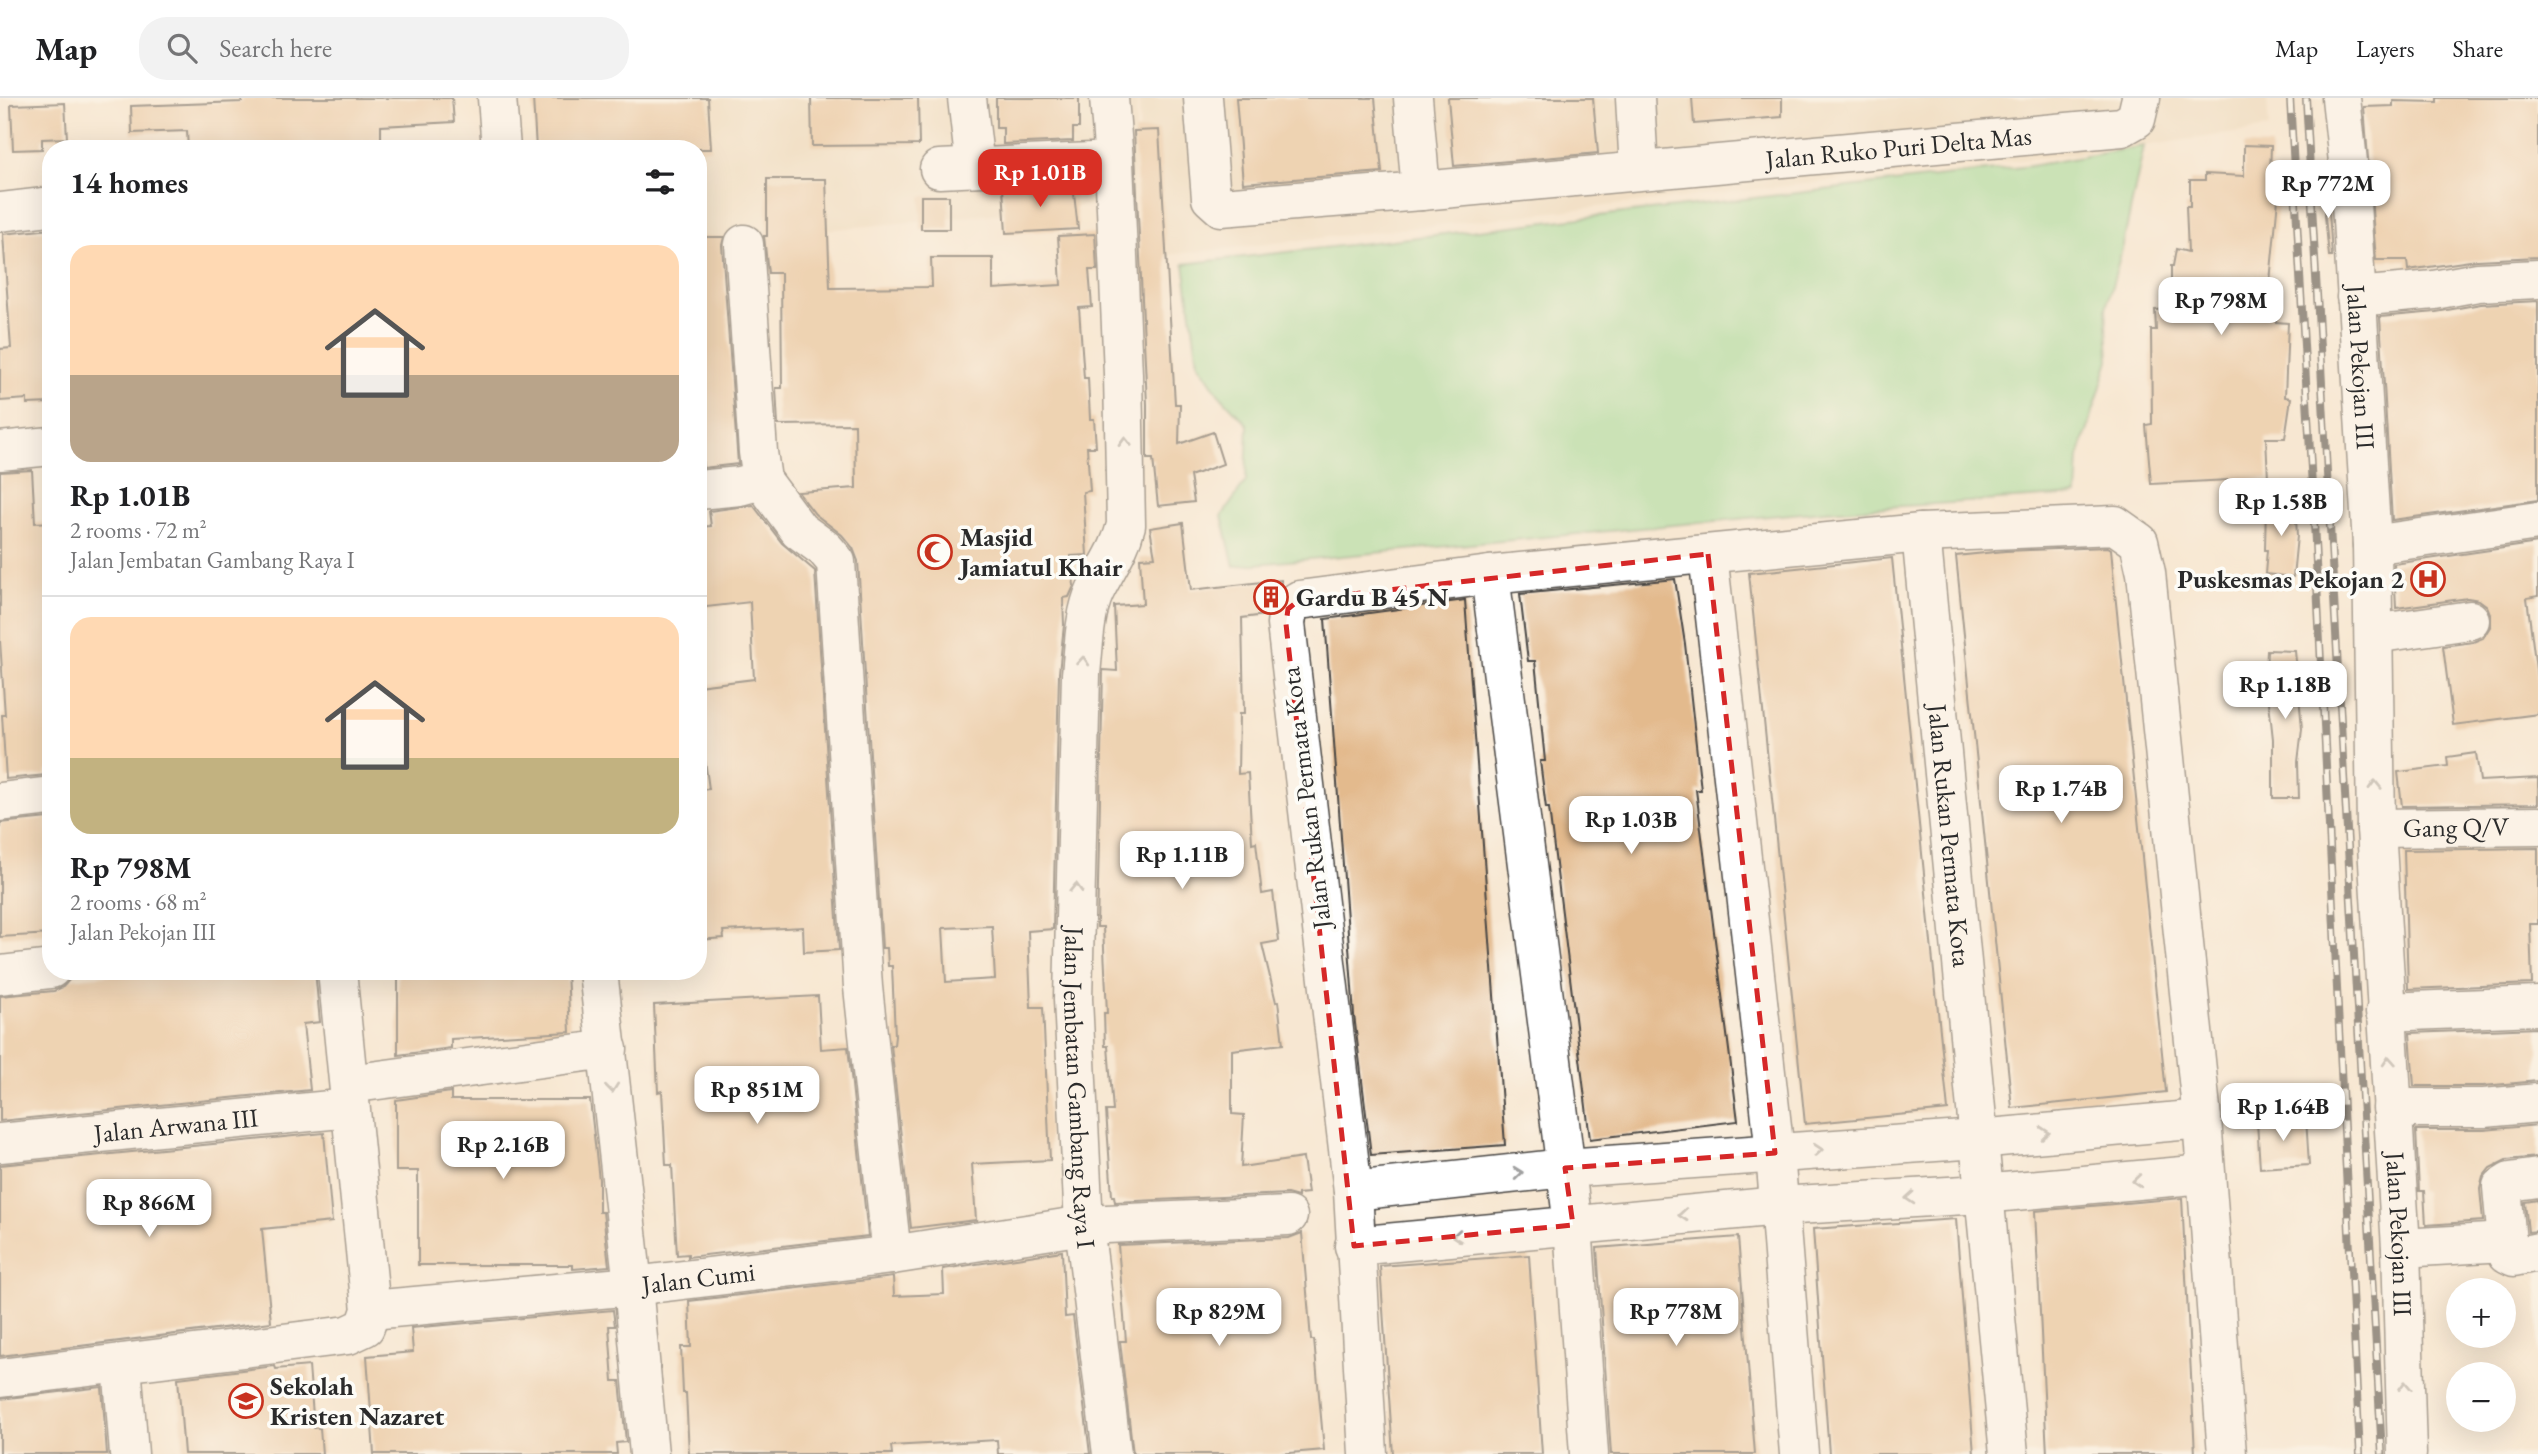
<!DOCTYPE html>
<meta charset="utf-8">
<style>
body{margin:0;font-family:"EB Garamond",serif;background:#f2f2f2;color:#202124;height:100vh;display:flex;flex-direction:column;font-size:26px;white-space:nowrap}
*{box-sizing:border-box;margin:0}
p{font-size:23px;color:#757577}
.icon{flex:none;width:38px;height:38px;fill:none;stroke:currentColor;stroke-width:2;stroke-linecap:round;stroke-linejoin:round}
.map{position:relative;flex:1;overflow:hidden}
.details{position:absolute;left:42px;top:42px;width:665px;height:840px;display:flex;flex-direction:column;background:#fff;border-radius:28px;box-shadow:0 7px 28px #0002}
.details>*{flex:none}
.controls{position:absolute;left:2446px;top:1180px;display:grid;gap:14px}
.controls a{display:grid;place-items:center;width:70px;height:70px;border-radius:50%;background:#fff;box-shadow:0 7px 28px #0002;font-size:35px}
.price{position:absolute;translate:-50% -60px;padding:0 16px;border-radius:14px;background:#fff;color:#222;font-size:23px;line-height:46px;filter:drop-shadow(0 2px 4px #0008)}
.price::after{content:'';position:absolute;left:50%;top:42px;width:21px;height:16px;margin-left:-10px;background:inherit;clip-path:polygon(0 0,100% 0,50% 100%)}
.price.on{background:#d93025;color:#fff}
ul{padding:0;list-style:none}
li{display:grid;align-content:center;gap:14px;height:371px;padding:0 28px}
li+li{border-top:2px solid #e0e0e0}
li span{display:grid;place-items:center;height:217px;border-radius:21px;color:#555}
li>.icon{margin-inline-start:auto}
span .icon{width:126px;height:126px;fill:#fffc;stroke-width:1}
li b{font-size:30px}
h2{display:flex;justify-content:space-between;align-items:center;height:84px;padding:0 28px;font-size:30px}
header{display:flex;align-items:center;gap:42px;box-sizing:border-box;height:98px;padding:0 35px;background:#fff;border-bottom:2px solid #e0e0e0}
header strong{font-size:33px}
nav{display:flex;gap:38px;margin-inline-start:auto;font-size:24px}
.search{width:490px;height:63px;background:#f2f2f2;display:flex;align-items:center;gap:18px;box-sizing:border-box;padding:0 24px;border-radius:28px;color:#757577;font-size:26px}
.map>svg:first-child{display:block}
.built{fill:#ebd8ba}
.green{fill:#95dc96;stroke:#608460;stroke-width:2}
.building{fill:#e3ba8d;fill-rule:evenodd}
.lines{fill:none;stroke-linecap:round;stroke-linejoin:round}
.minor-casing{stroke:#4a4744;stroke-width:41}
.minor{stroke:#fff;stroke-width:38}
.rail-casing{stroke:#2b2b2b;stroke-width:8}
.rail{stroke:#fdfcf7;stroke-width:5;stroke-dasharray:16;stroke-linecap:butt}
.oneway{stroke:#a0a0a0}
.marked{fill:none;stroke:#d62828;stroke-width:5;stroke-dasharray:14 9;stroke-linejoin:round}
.labels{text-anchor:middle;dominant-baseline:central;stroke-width:7;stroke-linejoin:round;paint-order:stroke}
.street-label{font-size:26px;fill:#2b2b2b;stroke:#fdfcf7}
.poi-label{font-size:26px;font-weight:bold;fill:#2b2b2b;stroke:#fdfcf7;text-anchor:start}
</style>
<header>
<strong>Map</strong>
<div class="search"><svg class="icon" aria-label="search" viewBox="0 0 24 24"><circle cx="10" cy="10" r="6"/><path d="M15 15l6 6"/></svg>Search here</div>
<nav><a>Map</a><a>Layers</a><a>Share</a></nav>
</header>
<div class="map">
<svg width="2538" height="1356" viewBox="0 0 2538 1356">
<rect width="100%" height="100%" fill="#fdfcf7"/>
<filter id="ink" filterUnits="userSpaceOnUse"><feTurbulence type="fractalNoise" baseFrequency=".0143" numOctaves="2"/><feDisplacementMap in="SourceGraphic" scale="14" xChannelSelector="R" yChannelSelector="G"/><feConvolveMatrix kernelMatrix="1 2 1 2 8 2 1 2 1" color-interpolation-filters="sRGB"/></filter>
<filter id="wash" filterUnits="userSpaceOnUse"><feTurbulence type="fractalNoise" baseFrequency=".00686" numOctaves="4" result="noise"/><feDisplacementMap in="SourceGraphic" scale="28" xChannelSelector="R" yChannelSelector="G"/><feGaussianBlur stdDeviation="1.57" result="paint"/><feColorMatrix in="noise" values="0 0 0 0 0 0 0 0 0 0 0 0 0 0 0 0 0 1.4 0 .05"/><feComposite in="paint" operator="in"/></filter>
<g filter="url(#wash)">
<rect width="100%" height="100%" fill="#f7e7d2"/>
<g class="built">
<path d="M 535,0 L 1137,0 L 1133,103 L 698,144 L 698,51 Z"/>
<path d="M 1139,0 L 2267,0 L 2269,30 L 2144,48 L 1141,160 Z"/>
</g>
<path class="green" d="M 2144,48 L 2123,147 L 2106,210 L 2109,262 L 2079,359 L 2077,397 L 1824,413 L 1234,468 L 1222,418 L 1246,383 L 1248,327 L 1219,296 L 1198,265 L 1184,166 L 2030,68 Z"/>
<g id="blocks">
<g class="building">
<path d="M 242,0 L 452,0 L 454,24 L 381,28 L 381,43 L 276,48 L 276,51 L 188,51 L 187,33 L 132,35 L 131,8 L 242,4 Z"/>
<path d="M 533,0 L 708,0 L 711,51 L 536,51 Z"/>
<path d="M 811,0 L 918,0 L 919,47 L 812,48 Z"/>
<path d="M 996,0 L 1079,0 L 1079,30 L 1073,30 L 1073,43 L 1003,46 L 1003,30 L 996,30 Z"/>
<path d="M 1236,0 L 1375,0 L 1382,74 L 1243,85 Z"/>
<path d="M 1448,0 L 1593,0 L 1598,55 L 1454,68 Z"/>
<path d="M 1692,0 L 1782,0 L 1782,19 L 1694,26 Z"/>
<path d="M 2437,0 L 2538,0 L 2538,159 L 2477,162 L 2408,172 L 2407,162 L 2376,162 L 2364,9 L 2393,8 L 2393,3 L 2437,4 Z"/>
<path d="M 65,5 L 67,40 L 42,41 L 42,51 L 13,52 L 11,7 Z"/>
<path d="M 1159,32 L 1175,306 L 1180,306 L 1179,346 L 1213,334 L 1223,366 L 1190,378 L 1194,404 L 1158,408 L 1153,361 L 1147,361 L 1147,306 L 1134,33 Z"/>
<path d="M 2244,47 L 2271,48 L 2270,75 L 2275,75 L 2274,101 L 2278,101 L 2269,194 L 2278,194 L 2276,224 L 2288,225 L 2285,299 L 2291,300 L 2285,340 L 2266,340 L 2268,380 L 2151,386 L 2146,327 L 2152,326 L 2151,232 L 2156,232 L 2155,212 L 2171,211 L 2171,168 L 2173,168 L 2176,151 L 2188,154 L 2186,108 L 2190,108 L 2190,82 L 2205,82 L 2205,76 L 2244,78 Z"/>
<path d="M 2326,68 L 2332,158 L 2329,158 L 2325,118 Z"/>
<path d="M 767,81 L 826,81 L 830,190 L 932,189 L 931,160 L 993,160 L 993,191 L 1061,187 L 1058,138 L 1095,136 L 1097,172 L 1089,172 L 1092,209 L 1079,210 L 1084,280 L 1088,280 L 1090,321 L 1094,321 L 1096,349 L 1087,349 L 1090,393 L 1083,394 L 1087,457 L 1071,458 L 1074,488 L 1069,499 L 1063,500 L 1064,527 L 1059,575 L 1053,831 L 1028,833 L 1031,909 L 1043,909 L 1050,1062 L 972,1066 L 976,1122 L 911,1130 L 891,947 L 894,947 L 895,938 L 892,868 L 888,868 L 887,850 L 882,850 L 858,463 L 853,450 L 842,437 L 815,416 L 798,394 L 856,390 L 855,326 L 778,327 L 776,290 L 782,290 L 781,175 L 768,175 L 764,138 L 767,138 ZM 992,828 L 995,881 L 946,884 L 943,830 Z"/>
<path d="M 1073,87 L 1078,131 L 1006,135 L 1003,90 Z"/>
<rect x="921" y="98" width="28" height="33"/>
<path d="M 51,131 L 51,305 L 27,306 L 27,301 L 0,303 L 0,251 L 11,250 L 3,136 Z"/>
<path d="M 698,139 L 724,139 L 722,147 L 738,366 L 703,370 L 702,362 L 698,362 Z"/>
<path d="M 2538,203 L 2538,402 L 2392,422 L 2380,219 L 2436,214 L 2481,206 Z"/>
<path d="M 32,372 L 35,425 L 51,424 L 51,673 L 46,673 L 46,677 L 6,681 L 2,617 L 5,617 L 0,543 L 0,374 Z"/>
<path d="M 2295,403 L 2297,438 L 2293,479 L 2265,476 L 2267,452 L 2265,452 L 2266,405 Z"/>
<path d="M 753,407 L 782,445 L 815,473 L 839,852 L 804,854 L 803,829 L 723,833 L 724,840 L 698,842 L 698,692 L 709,691 L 698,612 L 698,588 L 754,581 L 750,504 L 698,510 L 698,429 L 711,428 L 709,413 Z"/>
<path d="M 1183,425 L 1191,492 L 1281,482 L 1281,488 L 1274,495 L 1267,507 L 1265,517 L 1242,520 L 1244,616 L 1239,616 L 1238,676 L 1248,675 L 1252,745 L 1256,744 L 1262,796 L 1273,794 L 1279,843 L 1262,846 L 1276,904 L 1278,903 L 1283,946 L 1232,952 L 1232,1016 L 1244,1017 L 1241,1069 L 1303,1060 L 1308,1095 L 1298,1096 L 1298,1099 L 1287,1096 L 1115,1104 L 1114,1098 L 1112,1098 L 1106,1013 L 1113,1013 L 1108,948 L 1105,948 L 1104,915 L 1107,915 L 1103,829 L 1097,829 L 1103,572 L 1117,573 L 1114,508 L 1143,506 L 1140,460 L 1155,459 L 1150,430 Z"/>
<path d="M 2538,445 L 2538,498 L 2527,500 L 2538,587 L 2538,616 L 2453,627 L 2443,548 L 2473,544 L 2483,540 L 2490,529 L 2491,518 L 2487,508 L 2479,502 L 2468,500 L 2396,510 L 2394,466 Z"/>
<path d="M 2108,449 L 2111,451 L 2115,495 L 2166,994 L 2012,1010 L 1956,458 L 2005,453 Z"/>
<path d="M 1892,460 L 1948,1012 L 1805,1026 L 1749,475 Z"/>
<path d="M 1675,481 L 1685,546 L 1701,692 L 1696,692 L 1738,1023 L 1590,1041 L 1549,710 L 1546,710 L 1540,663 L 1545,663 L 1535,563 L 1528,563 L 1520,496 Z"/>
<path d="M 1465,502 L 1505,1047 L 1371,1057 L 1354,917 L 1325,521 Z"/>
<path d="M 2267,552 L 2295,553 L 2302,631 L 2298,664 L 2299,700 L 2273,700 L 2273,641 L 2266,577 Z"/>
<path d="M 2476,655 L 2480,683 L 2538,680 L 2538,706 L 2402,708 L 2398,674 L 2448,668 L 2447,659 Z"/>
<path d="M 48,720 L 51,836 L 0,839 L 0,725 Z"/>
<path d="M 2538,750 L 2538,826 L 2530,826 L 2532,886 L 2408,891 L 2404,752 Z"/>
<path d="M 168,873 L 315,873 L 320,924 L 303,926 L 310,992 L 0,1023 L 0,898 L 54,893 L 63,889 L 70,881 L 123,875 L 123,877 Z"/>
<path d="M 398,873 L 567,873 L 570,934 L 451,941 L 451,950 L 398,957 Z"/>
<path d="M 818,898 L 821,951 L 848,949 L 868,1138 L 688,1159 L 688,1156 L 677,1157 L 672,1067 L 666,1067 L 662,993 L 658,994 L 654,907 Z"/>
<path d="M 2538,930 L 2538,983 L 2483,988 L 2414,988 L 2410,935 Z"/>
<path d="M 451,994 L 451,1002 L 590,1002 L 599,1082 L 599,1114 L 603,1114 L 609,1168 L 573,1171 L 573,1167 L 418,1167 L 418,1073 L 396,1073 L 396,1002 Z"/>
<path d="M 2306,1020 L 2309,1067 L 2260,1070 L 2257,1024 Z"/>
<path d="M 2538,1027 L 2538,1059 L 2506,1062 L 2490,1070 L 2483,1079 L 2480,1091 L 2483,1123 L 2426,1127 L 2424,1093 L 2419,1093 L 2416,1032 L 2484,1032 Z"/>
<path d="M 324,1035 L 332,1124 L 262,1131 L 271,1224 L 0,1258 L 0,1067 Z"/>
<path d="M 2182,1100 L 2195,1356 L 2047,1356 L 2035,1113 Z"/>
<path d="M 2538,1102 L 2538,1133 L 2528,1134 L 2525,1104 Z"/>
<path d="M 1956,1121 L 1974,1356 L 1829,1356 L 1813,1131 Z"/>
<path d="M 1302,1135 L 1311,1242 L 1314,1242 L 1324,1352 L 1278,1356 L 1133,1356 L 1120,1243 L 1126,1243 L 1118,1147 L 1289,1140 Z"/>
<path d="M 1738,1139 L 1755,1356 L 1611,1356 L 1597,1150 Z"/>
<path d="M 1062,1153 L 1065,1219 L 1073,1218 L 1090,1356 L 998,1356 L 997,1342 L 891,1348 L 892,1356 L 689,1356 L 686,1295 L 683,1295 L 681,1249 L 691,1249 L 689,1203 L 893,1179 L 894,1198 L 944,1196 L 943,1171 Z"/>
<path d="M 1529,1157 L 1542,1356 L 1393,1356 L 1380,1168 Z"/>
<path d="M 613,1212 L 615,1228 L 609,1228 L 613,1283 L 620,1283 L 626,1344 L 616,1345 L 617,1356 L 374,1356 L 367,1258 L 413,1254 L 411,1230 Z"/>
<path d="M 275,1268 L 276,1271 L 309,1268 L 314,1330 L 320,1330 L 322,1356 L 184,1356 L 178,1280 Z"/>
<path d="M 102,1289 L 107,1356 L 0,1356 L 0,1301 Z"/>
</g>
</g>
</g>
<g filter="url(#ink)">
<use href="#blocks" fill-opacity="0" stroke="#4a4744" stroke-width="2"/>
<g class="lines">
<g class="minor-casing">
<g id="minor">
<path d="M 497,0 L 501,51"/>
<path d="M 967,0 L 975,69"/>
<path id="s1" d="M 1109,0 L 1114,63 L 1123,276 L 1126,427 C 1120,452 1106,470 1095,493 C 1084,517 1084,549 1081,576 L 1073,901 L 1084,1127 L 1112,1356"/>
<path id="s2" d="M 1203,0 L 1211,100 L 1221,109 L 1421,93 L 2122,29 L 2136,21 L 2141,0"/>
<path d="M 1413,0 L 1421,93"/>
<path d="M 1635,0 L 1639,72"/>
<path id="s3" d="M 2341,0 L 2349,73 L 2372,447 L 2376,730 L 2401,1150 L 2407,1356"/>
<path d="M 939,71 L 1114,63"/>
<path d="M 0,114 L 51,108"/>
<path d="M 744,146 L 758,354 L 762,382 L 799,432 L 825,451 L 836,464 L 863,889 L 892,1157"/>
<path d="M 2356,199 L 2434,192 L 2478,184 L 2538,181"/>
<path d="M 0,353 L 51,348"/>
<path d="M 698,392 L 740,388 L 762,382"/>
<path id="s4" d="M 1921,435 L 2009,1356"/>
<path d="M 2372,447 L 2538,423"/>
<path d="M 1708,456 L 1775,1055 L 1799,1356"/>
<path d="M 1490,477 L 1573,1127 L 1589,1356"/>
<path d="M 2374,536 L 2470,522"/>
<path d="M 0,704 L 51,698"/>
<path id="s5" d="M 2376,730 L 2538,728"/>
<path d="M 598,873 L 633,1188 L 649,1356"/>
<path d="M 0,877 L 51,871"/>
<path d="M 2385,914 L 2538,908"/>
<path d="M 349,986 L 608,951"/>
<path d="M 2392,1010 L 2484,1010 L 2538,1005"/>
<path id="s6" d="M 0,1045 L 350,1010"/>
<path d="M 2538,1080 L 2510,1084 L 2502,1089 L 2508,1156 L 2514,1159 L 2538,1154"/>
<path d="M 1353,1093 L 1565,1070 L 1978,1041 L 2202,1021"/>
<path d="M 1354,1148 L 1779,1108 L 1982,1096 L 2205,1076"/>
<path d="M 2401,1150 L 2506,1144"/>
<path id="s7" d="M 371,1212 L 633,1188 L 892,1157 L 1084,1127 L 1288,1118"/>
<path d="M 122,1266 L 129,1356"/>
<path d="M 0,1280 L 348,1237 L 365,1229 L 371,1212 L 337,873"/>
<path d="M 1368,1356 L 1353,1093 L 1286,526 L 1288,511 L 1299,502 L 1490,477 L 1921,435 L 2115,427 L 2139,444 L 2146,475 L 2202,1021 L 2227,1356"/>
</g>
</g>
<use href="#minor" class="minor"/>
<g class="rail-casing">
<g id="rail">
<path d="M 2290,0 L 2314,424 L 2360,1356"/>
<path d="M 2306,0 L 2382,1356"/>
</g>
</g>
<use href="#rail" class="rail"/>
</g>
<defs><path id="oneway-chevron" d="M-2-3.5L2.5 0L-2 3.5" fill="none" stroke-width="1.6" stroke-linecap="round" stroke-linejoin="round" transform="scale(1.75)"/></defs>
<g class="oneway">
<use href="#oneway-chevron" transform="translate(1125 344) rotate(-91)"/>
<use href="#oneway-chevron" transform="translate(1083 563) rotate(-85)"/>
<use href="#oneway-chevron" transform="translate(2375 687) rotate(-91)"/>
<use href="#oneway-chevron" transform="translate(1076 790) rotate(-89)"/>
<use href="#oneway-chevron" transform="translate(2389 963) rotate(-94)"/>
<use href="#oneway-chevron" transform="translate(612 990) rotate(84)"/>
<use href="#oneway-chevron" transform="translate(2045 1035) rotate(-5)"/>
<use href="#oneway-chevron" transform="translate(1818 1052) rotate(-4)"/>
<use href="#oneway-chevron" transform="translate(1518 1075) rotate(-6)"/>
<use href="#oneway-chevron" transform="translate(2137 1083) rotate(175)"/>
<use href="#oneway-chevron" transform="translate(1910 1100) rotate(176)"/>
<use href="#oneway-chevron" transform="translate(1683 1117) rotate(175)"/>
<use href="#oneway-chevron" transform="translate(1457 1138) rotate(175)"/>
<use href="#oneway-chevron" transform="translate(2405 1288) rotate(-92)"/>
</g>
</g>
<path d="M0 0H2538V1356H0ZM 1708,456 L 1775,1055 L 1565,1070 L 1573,1127 L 1354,1148 L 1286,526 L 1288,511 L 1299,502 Z" fill="#f7e7d2" fill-opacity=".55" fill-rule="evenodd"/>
<path class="marked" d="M 1708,456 L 1775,1055 L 1565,1070 L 1573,1127 L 1354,1148 L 1286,526 L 1288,511 L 1299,502 Z"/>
<defs>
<g id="mosque-ring" transform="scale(1.75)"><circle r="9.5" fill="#fdfcf7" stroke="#c8321e" stroke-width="1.5"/><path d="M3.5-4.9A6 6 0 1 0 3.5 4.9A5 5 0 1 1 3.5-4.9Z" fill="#c8321e"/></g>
<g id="hospital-ring" transform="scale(1.75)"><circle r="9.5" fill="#fdfcf7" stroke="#c8321e" stroke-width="1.5"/><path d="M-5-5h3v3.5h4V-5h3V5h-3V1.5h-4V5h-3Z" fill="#c8321e"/></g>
<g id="building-ring" transform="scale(1.75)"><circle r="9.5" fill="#fdfcf7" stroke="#c8321e" stroke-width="1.5"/><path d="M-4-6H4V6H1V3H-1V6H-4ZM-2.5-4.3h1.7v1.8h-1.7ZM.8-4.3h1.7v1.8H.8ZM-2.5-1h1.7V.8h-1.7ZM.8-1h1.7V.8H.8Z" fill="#c8321e"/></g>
<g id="school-ring" transform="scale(1.75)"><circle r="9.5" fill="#fdfcf7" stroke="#c8321e" stroke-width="1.5"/><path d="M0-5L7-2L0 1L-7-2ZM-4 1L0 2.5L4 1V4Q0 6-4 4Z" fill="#c8321e"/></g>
</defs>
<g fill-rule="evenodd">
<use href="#mosque-ring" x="935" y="454"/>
<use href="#hospital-ring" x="2428" y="481"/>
<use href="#building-ring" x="1271" y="499"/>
<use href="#school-ring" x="246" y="1303"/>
</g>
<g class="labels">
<g class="street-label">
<text stroke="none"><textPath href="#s2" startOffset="794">Jalan Ruko Puri Delta Mas</textPath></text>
<text stroke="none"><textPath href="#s3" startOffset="270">Jalan Pekojan III</textPath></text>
<text transform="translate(1306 700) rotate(-97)">Jalan Rukan Permata Kota</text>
<text stroke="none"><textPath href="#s5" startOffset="80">Gang Q/V</textPath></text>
<text stroke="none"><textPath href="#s4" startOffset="304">Jalan Rukan Permata Kota</textPath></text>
<text stroke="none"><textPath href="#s1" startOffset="999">Jalan Jembatan Gambang Raya I</textPath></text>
<text stroke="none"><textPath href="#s6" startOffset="177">Jalan Arwana III</textPath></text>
<text stroke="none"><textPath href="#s3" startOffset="1138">Jalan Pekojan III</textPath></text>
<text stroke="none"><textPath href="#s7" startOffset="329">Jalan Cumi</textPath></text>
</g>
<g class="poi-label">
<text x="960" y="439">Masjid<tspan x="960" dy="30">Jamiatul Khair</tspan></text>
<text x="2404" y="481" text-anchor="end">Puskesmas Pekojan 2</text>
<text x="1296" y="499">Gardu B 45 N</text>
<text x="270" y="1288">Sekolah<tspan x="270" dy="30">Kristen Nazaret</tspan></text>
</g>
</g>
</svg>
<div class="controls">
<a>+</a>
<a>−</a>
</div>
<b class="price on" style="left:1040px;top:111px">Rp 1.01B</b>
<b class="price" style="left:2328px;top:122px">Rp 772M</b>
<b class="price" style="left:2221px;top:239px">Rp 798M</b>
<b class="price" style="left:2281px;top:440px">Rp 1.58B</b>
<b class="price" style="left:2285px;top:623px">Rp 1.18B</b>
<b class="price" style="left:2061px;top:727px">Rp 1.74B</b>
<b class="price" style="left:1631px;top:758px">Rp 1.03B</b>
<b class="price" style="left:1182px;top:793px">Rp 1.11B</b>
<b class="price" style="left:757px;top:1028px">Rp 851M</b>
<b class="price" style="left:2283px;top:1045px">Rp 1.64B</b>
<b class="price" style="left:503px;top:1083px">Rp 2.16B</b>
<b class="price" style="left:149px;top:1141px">Rp 866M</b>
<b class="price" style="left:1219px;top:1250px">Rp 829M</b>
<b class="price" style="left:1676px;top:1250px">Rp 778M</b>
<section class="details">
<h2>14 homes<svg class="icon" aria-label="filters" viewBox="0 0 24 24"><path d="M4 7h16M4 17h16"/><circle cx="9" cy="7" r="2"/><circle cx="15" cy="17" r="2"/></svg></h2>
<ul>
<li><span style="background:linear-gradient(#ffd9b3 60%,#b9a48a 0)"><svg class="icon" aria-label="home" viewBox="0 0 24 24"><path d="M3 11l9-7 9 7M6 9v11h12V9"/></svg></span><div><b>Rp 1.01B</b><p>2 rooms · 72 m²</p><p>Jalan Jembatan Gambang Raya I</p></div></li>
<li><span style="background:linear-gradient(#ffd9b3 65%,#c2b280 0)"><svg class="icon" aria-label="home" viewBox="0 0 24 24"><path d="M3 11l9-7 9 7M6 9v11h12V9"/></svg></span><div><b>Rp 798M</b><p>2 rooms · 68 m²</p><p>Jalan Pekojan III</p></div></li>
</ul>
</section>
</div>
